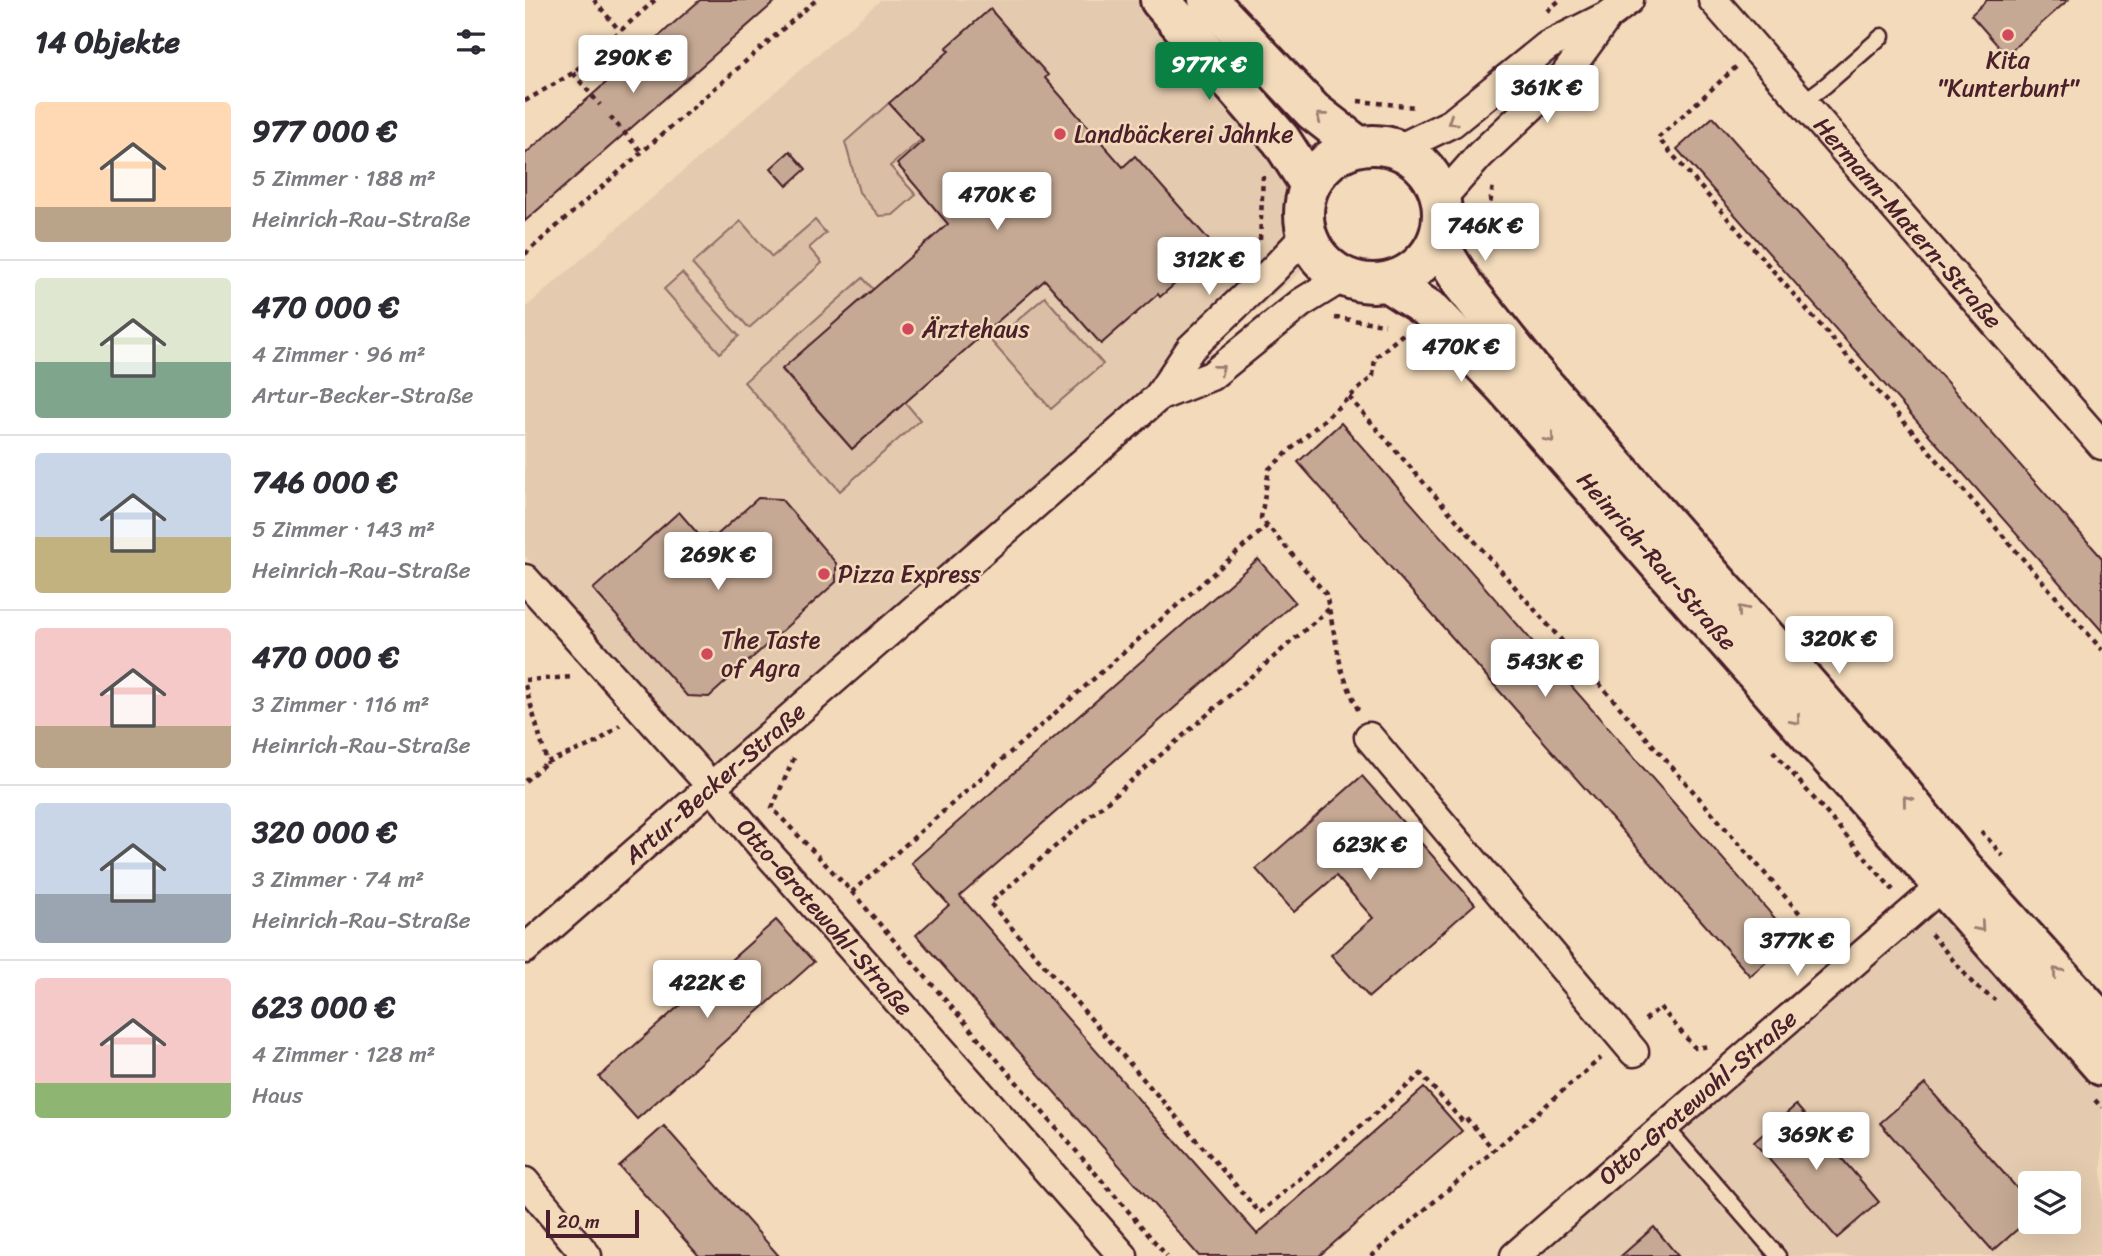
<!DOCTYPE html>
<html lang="de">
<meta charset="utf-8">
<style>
body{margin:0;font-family:Sriracha,sans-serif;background:#f7f7f7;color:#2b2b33;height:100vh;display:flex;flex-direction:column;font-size:26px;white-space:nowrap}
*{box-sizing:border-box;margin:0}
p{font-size:23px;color:#7c7c81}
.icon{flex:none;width:38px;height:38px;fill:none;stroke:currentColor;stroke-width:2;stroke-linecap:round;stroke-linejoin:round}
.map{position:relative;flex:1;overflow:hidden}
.panel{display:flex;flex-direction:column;background:#fff;width:525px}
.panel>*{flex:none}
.fabs{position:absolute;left:1493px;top:1171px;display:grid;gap:14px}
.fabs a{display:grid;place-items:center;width:63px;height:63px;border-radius:7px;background:#fff;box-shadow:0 7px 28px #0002;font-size:35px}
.scale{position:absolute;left:21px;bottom:18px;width:93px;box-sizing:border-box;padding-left:7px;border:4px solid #4a1f2b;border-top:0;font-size:19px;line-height:24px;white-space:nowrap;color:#4a1f2b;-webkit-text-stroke:5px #f2daba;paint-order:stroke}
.price{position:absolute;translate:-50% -60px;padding:0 16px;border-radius:7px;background:#fff;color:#222;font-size:23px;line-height:46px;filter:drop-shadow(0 2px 4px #0008)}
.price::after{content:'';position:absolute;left:50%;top:42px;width:21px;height:16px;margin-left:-10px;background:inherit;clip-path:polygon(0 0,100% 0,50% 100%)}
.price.on{background:#0b8043;color:#fff}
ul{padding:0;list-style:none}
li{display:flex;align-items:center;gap:21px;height:175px;padding:0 35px}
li+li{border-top:2px solid #e1e1e2}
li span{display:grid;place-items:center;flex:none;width:196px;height:140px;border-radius:7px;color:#555}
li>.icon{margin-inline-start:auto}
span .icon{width:84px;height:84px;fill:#fffc;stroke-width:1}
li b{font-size:30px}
h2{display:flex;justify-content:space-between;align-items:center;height:84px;padding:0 35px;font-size:30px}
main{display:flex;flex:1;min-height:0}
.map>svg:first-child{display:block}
.built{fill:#e4cbaf;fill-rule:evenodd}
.green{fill:#dabea5;stroke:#926e68;stroke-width:2}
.building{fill:#c5a994;stroke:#4a1f2b;stroke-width:2}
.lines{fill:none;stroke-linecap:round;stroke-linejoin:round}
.service-casing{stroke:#4a1f2b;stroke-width:19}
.minor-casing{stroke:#4a1f2b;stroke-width:33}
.secondary-casing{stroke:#4a1f2b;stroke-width:44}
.path{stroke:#4a1f2b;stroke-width:4.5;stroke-dasharray:5 5;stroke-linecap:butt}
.service{stroke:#f2daba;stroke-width:14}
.minor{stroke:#f2daba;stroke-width:28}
.secondary{stroke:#f2daba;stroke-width:38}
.oneway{stroke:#9e7c72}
.poi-dot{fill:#d1495b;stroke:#f2daba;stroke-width:2.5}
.labels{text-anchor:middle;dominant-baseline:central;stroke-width:5;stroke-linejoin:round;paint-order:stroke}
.poi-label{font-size:24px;fill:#4a1f2b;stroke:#f2daba;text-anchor:start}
.street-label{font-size:24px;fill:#4a1f2b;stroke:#f2daba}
</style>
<main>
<section class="panel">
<h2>14 Objekte<svg class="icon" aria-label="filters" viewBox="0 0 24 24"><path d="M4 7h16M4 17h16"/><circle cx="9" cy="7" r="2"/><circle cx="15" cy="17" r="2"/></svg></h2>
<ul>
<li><span style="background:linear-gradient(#ffd9b3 75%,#b9a48a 0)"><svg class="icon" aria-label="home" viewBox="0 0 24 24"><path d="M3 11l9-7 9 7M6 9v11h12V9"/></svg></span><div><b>977 000 €</b><p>5 Zimmer · 188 m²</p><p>Heinrich-Rau-Straße</p></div></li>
<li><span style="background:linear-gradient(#dfe7d0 60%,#7fa58c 0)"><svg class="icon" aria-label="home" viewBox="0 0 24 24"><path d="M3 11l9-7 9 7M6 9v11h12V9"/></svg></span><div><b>470 000 €</b><p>4 Zimmer · 96 m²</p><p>Artur-Becker-Straße</p></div></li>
<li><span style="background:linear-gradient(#c9d6e8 60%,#c2b280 0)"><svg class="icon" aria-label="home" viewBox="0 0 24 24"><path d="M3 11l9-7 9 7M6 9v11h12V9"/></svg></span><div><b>746 000 €</b><p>5 Zimmer · 143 m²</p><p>Heinrich-Rau-Straße</p></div></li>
<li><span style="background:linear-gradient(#f6c9c9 70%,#b9a48a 0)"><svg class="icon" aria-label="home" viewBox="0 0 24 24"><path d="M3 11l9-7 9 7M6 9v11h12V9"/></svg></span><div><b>470 000 €</b><p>3 Zimmer · 116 m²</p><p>Heinrich-Rau-Straße</p></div></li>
<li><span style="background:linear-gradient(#c9d6e8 65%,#9aa5b1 0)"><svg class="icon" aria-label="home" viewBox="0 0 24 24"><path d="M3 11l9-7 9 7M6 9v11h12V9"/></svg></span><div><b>320 000 €</b><p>3 Zimmer · 74 m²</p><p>Heinrich-Rau-Straße</p></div></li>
<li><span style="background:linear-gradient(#f6c9c9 75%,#8fb573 0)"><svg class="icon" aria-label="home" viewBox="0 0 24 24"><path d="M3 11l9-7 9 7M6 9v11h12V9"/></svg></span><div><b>623 000 €</b><p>4 Zimmer · 128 m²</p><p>Haus</p></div></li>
</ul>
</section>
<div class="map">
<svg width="1577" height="1256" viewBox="0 0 1577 1256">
<rect width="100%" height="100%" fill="#f2daba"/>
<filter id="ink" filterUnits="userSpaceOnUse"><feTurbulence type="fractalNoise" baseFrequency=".0143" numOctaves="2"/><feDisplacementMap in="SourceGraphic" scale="14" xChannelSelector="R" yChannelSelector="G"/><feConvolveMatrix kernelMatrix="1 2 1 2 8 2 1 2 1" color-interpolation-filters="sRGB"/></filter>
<g filter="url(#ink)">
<g class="built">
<path d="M 356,0 L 621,0 L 778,185 L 773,203 L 773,219 L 775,234 L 790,259 L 195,779 L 0,556 L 0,308 Z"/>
<path d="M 1423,915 L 1577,1093 L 1577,1256 L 990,1256 L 1385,928 L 1401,919 ZM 1505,1183 L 1544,1183 L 1544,1222 L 1505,1222 Z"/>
</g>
<g class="green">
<path d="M 364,103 L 397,139 L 365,166 L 391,195 L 368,215 L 354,216 L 334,192 L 320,142 Z"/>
<path d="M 290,220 L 301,233 L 284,248 L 297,263 L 224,328 L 167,264 L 216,221 L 247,257 Z"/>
<path d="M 157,273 L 214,336 L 195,353 L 139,289 Z"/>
<path d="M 338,278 L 348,289 L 257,370 L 327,449 L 380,402 L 395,420 L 315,491 L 219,382 Z"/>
<path d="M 520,297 L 578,364 L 526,409 L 467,342 Z"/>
</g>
<g class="building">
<path d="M 175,0 L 252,0 L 0,221 L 0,154 Z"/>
<path d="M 1462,0 L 1543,0 L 1481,55 L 1446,15 Z"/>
<path d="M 465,9 L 523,75 L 520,78 L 598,167 L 610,156 L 691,248 L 635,297 L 633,294 L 576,344 L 520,280 L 327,449 L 257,369 L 423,224 L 372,164 L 398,141 L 364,103 L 424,51 L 421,48 Z"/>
<path d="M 1188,117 L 1577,558 L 1577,631 L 1152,149 Z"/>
<path d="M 265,151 L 281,169 L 262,186 L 246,168 Z"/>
<path d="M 816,423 L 1268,939 L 1225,976 L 773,462 Z"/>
<path d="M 233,498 L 256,499 L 311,563 L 311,582 L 184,697 L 162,696 L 68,589 L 154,512 L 173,534 L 192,535 Z"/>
<path d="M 733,559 L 770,602 L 435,896 L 732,1234 L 899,1088 L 937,1131 L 794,1256 L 674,1256 L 391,935 L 424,905 L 386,863 Z"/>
<path d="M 837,776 L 950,904 L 844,997 L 806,955 L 848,918 L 811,876 L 769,912 L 731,869 Z"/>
<path d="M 251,920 L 289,962 L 112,1119 L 74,1077 Z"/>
<path d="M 1400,1084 L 1505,1203 L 1505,1218 L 1468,1251 L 1355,1123 Z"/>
<path d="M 1271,1105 L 1354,1202 L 1312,1238 L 1229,1142 Z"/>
<path d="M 139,1126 L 254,1256 L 174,1256 L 94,1166 Z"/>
<path d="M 1129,1227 L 1153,1256 L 1096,1256 Z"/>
</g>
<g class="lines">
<g class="service-casing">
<g id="service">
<path d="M 1278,102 L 1301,85 L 1357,36"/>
<path d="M 1140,1126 L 1253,1256"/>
</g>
</g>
<g class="minor-casing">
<g id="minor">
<path id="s1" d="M 1188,0 L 1577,445"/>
<path d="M 873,149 L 927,123 L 1022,46 L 1084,15 L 1104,0"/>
<path d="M 916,199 L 955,155 L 1040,75 L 1080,20"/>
<path d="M 633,397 L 686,376 L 776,303 L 818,277"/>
<path id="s2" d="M 0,579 L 186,786 L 241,851 L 598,1256"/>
<path d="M 844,737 L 1109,1052"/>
<path id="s3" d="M 0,949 L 633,397 L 666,348 L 748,270 L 781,235"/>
<path d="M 0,1182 L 62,1256"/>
<path id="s4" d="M 990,1256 L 1418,885"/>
</g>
</g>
<g class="secondary-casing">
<g id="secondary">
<path d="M 635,0 L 756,140 L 785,185"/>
<path d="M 683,0 L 788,111 L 833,146"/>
<circle cx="848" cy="214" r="69"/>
<path d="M 912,242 L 939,286 L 1005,369 L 1365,779 L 1436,866 L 1577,1023"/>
<path id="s5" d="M 862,282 L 908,312 L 980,387 L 1135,565 L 1577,1066"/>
</g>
</g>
<g class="path">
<path d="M 69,0 L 94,30"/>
<path d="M 1022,11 L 1035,0"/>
<path d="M 1211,67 L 1133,138 L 1577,650"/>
<path d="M 48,73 L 75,105"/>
<path d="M 0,101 L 48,73 L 130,0"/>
<path d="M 833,101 L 891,107"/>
<path d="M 85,117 L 117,152"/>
<path d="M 735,240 L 738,176"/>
<path d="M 958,252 L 968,185"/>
<path d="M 0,254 L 291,0"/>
<path d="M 810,318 L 860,324"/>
<path d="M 824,397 L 1305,948"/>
<path d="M 804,609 L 465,903 L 735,1213 L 896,1074 L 939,1123 L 943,1120 L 969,1150"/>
<path d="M 0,680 L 48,677"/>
<path d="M 0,685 L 22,762 L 71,743 L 95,725"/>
<path d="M 833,710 L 817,672 L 801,594 L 736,518 L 744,469 L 848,376 L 850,358 L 879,333"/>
<path d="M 1248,751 L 1368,890"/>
<path d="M 269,758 L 247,808 L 327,892 L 742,526"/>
<path d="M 0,781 L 22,762"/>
<path d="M 1456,831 L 1478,856"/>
<path d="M 327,892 L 642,1256"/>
<path d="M 1406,934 L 1450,986 L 1470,1000"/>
<path d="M 1120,1020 L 1135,1007 L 1170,1048 L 1186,1046"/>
<path d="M 1570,1100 L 1577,1108"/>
<path d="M 846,1256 L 1076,1058"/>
</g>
<use href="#service" class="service"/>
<use href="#minor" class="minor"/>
<use href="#secondary" class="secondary"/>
</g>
<defs><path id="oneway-chevron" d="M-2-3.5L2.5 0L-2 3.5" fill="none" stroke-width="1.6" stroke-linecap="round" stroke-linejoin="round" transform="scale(1.75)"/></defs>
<g class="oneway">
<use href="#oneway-chevron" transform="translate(796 117) rotate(-141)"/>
<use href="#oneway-chevron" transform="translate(927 121) rotate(147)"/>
<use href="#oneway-chevron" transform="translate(695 369) rotate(-38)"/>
<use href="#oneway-chevron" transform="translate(1025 438) rotate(49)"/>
<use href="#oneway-chevron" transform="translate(1217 610) rotate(-131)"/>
<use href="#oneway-chevron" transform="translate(1271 720) rotate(49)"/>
<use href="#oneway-chevron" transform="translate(1382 800) rotate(-129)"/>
<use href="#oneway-chevron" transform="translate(1455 927) rotate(49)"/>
<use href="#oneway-chevron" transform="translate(1532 972) rotate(-132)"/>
</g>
</g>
<g class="poi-dot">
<circle cx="1483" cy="35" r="7"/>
<circle cx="535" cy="134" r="7"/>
<circle cx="383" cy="329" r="7"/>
<circle cx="299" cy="574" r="7"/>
<circle cx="182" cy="654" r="7"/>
</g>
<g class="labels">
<g class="poi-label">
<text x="1483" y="60" text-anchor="middle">Kita<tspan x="1483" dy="28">"Kunterbunt"</tspan></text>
<text x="549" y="134">Landbäckerei Jahnke</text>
<text x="397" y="329">Ärztehaus</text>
<text x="313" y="574">Pizza Express</text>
<text x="196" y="640">The Taste<tspan x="196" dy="28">of Agra</tspan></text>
</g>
<g class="street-label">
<text stroke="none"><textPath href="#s1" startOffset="296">Hermann-Matern-Straße</textPath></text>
<text stroke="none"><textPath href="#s5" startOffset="390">Heinrich-Rau-Straße</textPath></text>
<text stroke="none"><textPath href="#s3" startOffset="252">Artur-Becker-Straße</textPath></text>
<text stroke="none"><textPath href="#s2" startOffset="452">Otto-Grotewohl-Straße</textPath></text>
<text stroke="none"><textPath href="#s4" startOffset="242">Otto-Grotewohl-Straße</textPath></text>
</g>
</g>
</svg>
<div class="fabs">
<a><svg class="icon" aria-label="layers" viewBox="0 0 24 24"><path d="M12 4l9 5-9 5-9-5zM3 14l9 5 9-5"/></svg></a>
</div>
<div class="scale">20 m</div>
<b class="price" style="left:108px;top:95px">290K €</b>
<b class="price on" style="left:684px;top:102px">977K €</b>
<b class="price" style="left:1022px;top:125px">361K €</b>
<b class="price" style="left:472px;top:232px">470K €</b>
<b class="price" style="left:960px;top:263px">746K €</b>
<b class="price" style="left:684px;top:297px">312K €</b>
<b class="price" style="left:936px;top:384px">470K €</b>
<b class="price" style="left:193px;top:592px">269K €</b>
<b class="price" style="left:1314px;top:676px">320K €</b>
<b class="price" style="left:1020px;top:699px">543K €</b>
<b class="price" style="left:845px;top:882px">623K €</b>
<b class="price" style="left:1272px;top:978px">377K €</b>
<b class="price" style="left:182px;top:1020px">422K €</b>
<b class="price" style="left:1291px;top:1172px">369K €</b>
</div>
</main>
